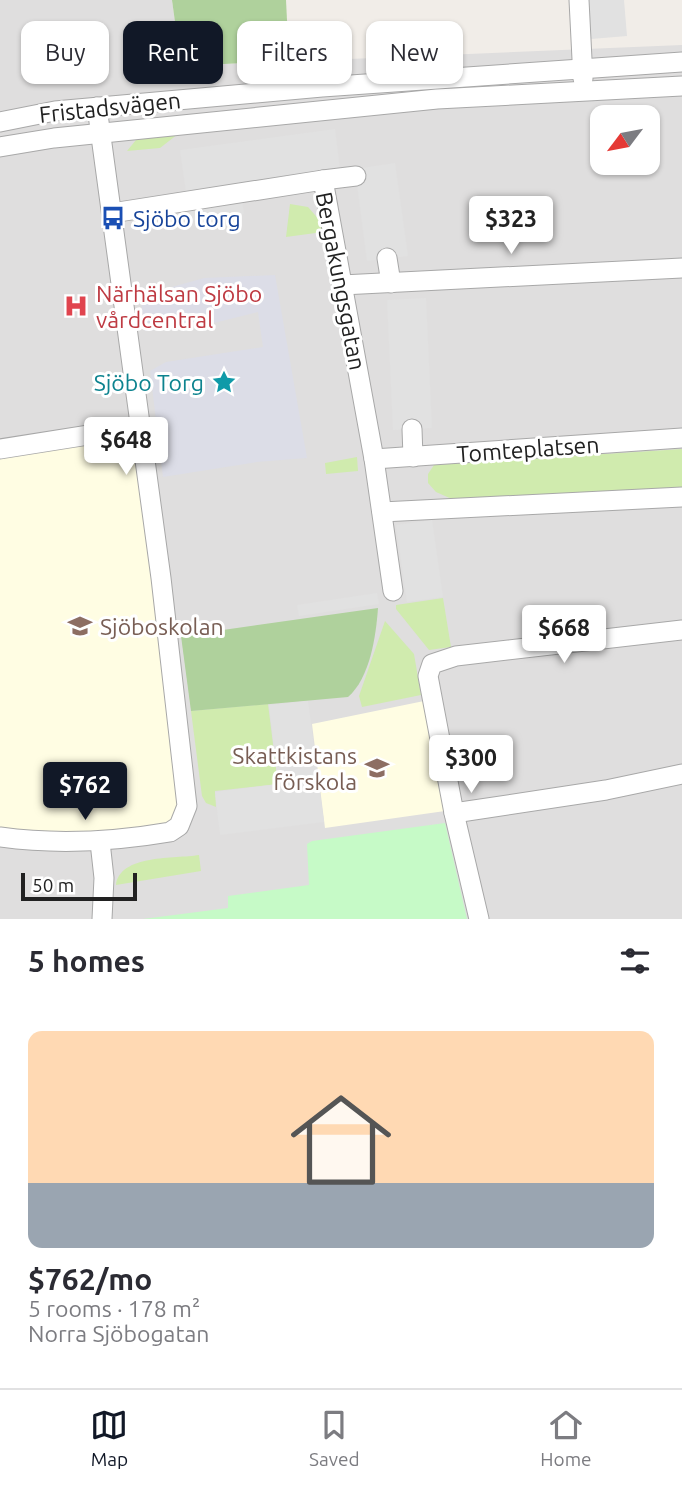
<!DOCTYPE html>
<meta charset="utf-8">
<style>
body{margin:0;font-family:Ubuntu,sans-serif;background:#f2f2f3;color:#2b2b33;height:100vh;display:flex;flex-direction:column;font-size:26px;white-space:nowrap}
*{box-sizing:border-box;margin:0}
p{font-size:23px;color:#7c7c81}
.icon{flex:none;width:38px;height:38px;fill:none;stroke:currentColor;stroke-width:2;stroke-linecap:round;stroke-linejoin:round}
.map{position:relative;height:919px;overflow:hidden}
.sheet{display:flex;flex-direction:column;background:#fff;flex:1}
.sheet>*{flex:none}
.banner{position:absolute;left:21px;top:21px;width:640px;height:63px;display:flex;gap:14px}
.needle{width:46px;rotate:238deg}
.fabs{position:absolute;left:590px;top:105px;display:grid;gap:14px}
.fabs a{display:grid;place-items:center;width:70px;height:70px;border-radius:14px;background:#fff;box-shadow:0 2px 5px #0004;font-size:35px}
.scale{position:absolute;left:21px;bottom:18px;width:116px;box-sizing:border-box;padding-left:7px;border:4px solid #212121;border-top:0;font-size:19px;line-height:24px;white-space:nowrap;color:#212121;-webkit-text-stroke:5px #fff;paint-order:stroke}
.price{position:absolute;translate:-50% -60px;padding:0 16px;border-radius:7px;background:#fff;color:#222;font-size:23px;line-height:46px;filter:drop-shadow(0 2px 4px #0008)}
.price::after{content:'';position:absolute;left:50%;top:42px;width:21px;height:16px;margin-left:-10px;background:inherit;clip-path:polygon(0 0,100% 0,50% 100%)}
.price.active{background:#111827;color:#fff}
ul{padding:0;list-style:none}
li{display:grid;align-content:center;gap:14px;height:371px;padding:0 28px}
li span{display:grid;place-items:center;height:217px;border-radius:14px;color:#555}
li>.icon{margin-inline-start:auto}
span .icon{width:126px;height:126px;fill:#fffc;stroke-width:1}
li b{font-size:30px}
h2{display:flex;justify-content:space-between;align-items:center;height:84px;padding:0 28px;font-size:30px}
.tag{padding:0 24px;border-radius:14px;background:#fff;box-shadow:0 2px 5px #0004;font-size:24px;line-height:63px}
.tag.active{background:#111827;color:#fff}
.menu{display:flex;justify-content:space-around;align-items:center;height:98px;border-top:2px solid #e1e1e2;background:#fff;font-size:19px;color:#7c7c81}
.menu a{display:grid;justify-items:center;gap:4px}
.menu .active{color:#111827}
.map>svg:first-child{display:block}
.residential{fill:#dfdede;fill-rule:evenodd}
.education{fill:#fffde3}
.grass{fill:#d0ebae}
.forest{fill:#afd19c}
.park{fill:#c6fac7}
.parking{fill:#e1e1e1}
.plaza{fill:#dcdde7}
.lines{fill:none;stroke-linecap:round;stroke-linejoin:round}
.minor-casing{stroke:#a8a8a8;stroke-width:21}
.minor{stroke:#fff;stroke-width:19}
.labels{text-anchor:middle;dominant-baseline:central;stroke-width:6;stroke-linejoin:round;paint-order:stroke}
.street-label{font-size:23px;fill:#212121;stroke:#fff}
.transit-label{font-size:23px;fill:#164399;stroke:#fff;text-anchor:start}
.health-label{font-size:23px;fill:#be3a42;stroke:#fff;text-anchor:start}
.culture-label{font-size:23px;fill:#0d838f;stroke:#fff;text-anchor:end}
.education-label{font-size:23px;fill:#785e54;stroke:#fff;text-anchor:start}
</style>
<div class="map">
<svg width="682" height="919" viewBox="0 0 682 919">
<rect width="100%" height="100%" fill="#f1ede8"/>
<path class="residential" d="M 0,0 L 172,0 L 181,66 L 682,45 L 682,919 L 0,919 L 0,827 L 45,836 L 0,450 ZM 602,117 L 648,117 L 648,163 L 602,163 Z"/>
<g class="education">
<path d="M 134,429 L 182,801 L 168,825 L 45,836 L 0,827 L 0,450 Z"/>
<path d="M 424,701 L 445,811 L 325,828 L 312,724 Z"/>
</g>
<g class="grass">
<path d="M 178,134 L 160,148 L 127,151 L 136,140 Z"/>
<path d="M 290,204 L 308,207 L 321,222 L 323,232 L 286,237 Z"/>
<path d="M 682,449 L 682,487 L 454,500 L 436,492 L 428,483 L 428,474 L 434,465 Z"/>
<path d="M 357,457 L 358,471 L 326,474 L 325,463 Z"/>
<path d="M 443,598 L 451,647 L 429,650 L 396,609 L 396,605 Z"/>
<path d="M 385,621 L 414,654 L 421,695 L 362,707 L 359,696 Z"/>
<path d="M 268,704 L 278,784 L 215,791 L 216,807 L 206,803 L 202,796 L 191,711 Z"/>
<path d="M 199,855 L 201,871 L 116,885 C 120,854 175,859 199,855 Z"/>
</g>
<g class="forest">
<path d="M 172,0 L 286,0 L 289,61 L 181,66 Z"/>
<path d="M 378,608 C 376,636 370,678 348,697 L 191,711 L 181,636 Z"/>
</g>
<path class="park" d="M 445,823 L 467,919 L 143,919 L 228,908 L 228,896 L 309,885 L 307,844 L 312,841 Z"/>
<g class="parking">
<path d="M 589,0 L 624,0 L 627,36 L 591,39 Z"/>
<path d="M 335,129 L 340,170 L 186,192 L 180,150 Z"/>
<path d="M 395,163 L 408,256 L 367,261 L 355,169 Z"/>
<path d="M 242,200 L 244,214 L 173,224 L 171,210 Z"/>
<path d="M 426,298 L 432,428 L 393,430 L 387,300 Z"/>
<path d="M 432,520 L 443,597 L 407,602 L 396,525 Z"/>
<path d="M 377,593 L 379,604 L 299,616 L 297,605 Z"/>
<path d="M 308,701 L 324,822 L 220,835 L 215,792 L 278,784 L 269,705 Z"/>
</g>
<path class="plaza" d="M 275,275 L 307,458 L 257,462 L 163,477 L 150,371 L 166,362 L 263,347 L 258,312 L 210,324 L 145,331 L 140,296 L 204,278 Z"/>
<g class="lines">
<g class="minor-casing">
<g id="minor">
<path d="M 579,0 L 583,79"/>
<path d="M 0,122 L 55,111 L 322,87 L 682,62"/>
<path d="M 0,147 L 54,138 L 437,99 L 682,86"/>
<path d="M 323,180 L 356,176"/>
<path d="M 112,213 L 323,180 L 374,459 L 393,591"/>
<path d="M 387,258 L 391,283"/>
<path d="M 342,285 L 682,268"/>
<path d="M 412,429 L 413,457"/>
<path d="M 0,449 L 139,427"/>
<path d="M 374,459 L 682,438"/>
<path d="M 382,512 L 682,497"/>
<path d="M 454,813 L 606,790 L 682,774"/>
<path d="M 0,837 C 58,845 112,842 170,832 L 179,826 L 187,806 L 161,578 L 97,107"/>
<path d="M 100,842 L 104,878 L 102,919"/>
<path d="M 479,919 L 454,813 L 428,676 L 432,664 L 456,656 L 682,630"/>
</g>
</g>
<use href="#minor" class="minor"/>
</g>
<defs>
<g id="bus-bare" transform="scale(1.89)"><path d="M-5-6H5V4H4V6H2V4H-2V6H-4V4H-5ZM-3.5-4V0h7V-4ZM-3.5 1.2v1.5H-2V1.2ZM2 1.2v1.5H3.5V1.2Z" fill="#1a4fb4" stroke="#fff" stroke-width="2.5" paint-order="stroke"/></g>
<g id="hospital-bare" transform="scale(1.89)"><path d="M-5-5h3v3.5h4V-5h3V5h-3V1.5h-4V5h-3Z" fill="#e0444e" stroke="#fff" stroke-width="2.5" paint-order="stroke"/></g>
<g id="sight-bare" transform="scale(1.89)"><path d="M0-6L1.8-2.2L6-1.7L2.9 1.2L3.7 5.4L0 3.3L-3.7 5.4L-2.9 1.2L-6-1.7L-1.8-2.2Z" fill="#0f9aa8" stroke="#fff" stroke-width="2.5" paint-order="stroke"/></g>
<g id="school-bare" transform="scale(1.89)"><path d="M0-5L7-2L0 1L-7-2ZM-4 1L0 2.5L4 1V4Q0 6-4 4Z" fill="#8d6e63" stroke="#fff" stroke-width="2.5" paint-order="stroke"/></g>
</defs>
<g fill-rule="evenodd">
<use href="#bus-bare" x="113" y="218"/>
<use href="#hospital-bare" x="76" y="306"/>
<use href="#sight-bare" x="224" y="382"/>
<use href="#school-bare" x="80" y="626"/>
<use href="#school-bare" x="377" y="768"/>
</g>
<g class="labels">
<g class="street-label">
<text transform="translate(110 107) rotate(-6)">Fristadsvägen</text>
<text transform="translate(341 281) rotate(79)">Bergakungsgatan</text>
<text transform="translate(528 449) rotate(-4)">Tomteplatsen</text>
</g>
<g class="transit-label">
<text x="133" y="218">Sjöbo torg</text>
</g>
<g class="health-label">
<text x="96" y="293">Närhälsan Sjöbo<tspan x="96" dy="26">vårdcentral</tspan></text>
</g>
<g class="culture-label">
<text x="204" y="382">Sjöbo Torg</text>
</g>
<g class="education-label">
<text x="100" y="626">Sjöboskolan</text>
<text x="357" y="755" text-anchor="end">Skattkistans<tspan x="357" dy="26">förskola</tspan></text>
</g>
</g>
</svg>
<div class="fabs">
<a><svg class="needle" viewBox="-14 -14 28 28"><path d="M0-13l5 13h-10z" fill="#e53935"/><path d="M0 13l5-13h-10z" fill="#7c7c81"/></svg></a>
</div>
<div class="scale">50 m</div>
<b class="price" style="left:511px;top:256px">$323</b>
<b class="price" style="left:126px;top:477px">$648</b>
<b class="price" style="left:564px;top:665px">$668</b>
<b class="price" style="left:471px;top:795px">$300</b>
<b class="price active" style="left:85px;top:822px">$762</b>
<div class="banner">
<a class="tag">Buy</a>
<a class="tag active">Rent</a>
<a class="tag">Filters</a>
<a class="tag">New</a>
</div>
</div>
<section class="sheet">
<h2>5 homes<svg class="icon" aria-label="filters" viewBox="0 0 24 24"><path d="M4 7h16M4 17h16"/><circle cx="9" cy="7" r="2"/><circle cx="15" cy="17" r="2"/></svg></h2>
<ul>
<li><span style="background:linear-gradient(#ffd9b3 70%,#9aa5b1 0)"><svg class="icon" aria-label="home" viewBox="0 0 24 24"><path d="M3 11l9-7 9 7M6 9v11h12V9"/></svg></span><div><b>$762/mo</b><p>5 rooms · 178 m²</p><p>Norra Sjöbogatan</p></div></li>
</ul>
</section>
<nav class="menu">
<a class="active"><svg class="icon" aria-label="map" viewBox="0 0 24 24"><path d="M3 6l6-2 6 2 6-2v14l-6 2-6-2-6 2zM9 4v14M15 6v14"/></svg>Map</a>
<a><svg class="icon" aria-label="saved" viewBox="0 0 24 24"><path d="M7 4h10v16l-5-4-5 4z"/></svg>Saved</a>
<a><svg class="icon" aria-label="home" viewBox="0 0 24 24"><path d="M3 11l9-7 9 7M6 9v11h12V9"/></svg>Home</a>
</nav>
